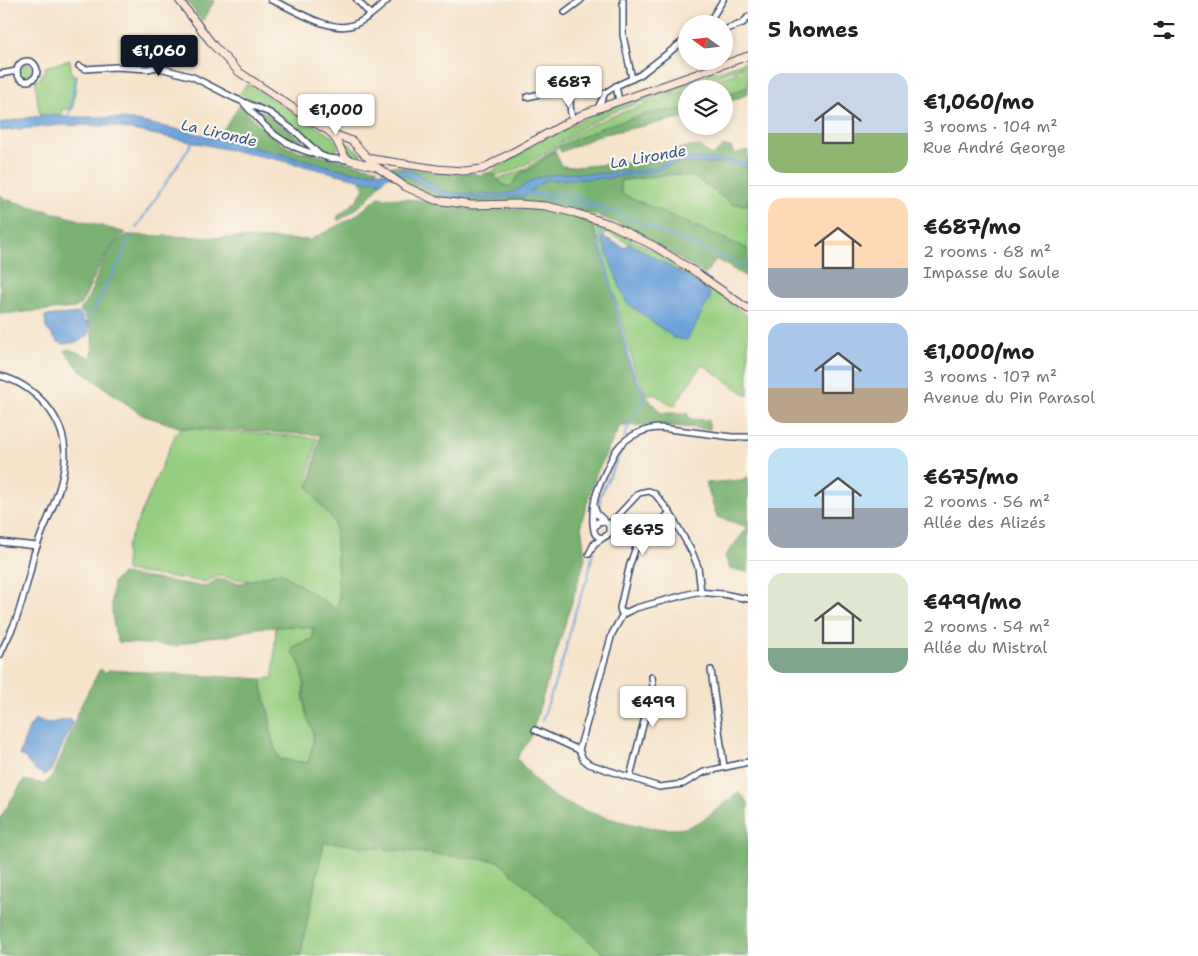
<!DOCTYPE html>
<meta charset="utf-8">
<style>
body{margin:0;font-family:"Shantell Sans",sans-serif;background:#f2f2f2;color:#202124;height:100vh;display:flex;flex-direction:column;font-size:19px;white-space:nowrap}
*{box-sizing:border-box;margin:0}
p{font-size:16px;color:#757577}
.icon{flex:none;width:28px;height:28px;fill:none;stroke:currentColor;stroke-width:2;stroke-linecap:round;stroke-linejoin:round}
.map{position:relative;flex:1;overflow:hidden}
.side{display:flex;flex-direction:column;background:#fff;width:450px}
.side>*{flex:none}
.needle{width:32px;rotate:285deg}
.controls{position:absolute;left:678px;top:15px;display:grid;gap:10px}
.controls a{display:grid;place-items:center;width:55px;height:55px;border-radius:50%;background:#fff;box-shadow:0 2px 8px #0003;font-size:25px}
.price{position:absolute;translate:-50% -42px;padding:0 11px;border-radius:5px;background:#fff;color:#222;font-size:16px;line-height:32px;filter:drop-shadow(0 1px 2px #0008)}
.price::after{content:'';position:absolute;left:50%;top:30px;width:15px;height:11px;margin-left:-8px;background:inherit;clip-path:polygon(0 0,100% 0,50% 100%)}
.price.on{background:#111827;color:#fff}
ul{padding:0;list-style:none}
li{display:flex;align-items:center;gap:15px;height:125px;padding:0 20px}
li+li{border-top:1px solid #e0e0e0}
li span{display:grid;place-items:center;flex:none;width:140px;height:100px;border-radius:15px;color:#555}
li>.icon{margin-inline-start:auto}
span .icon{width:60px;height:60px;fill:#fffc;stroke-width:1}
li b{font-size:21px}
h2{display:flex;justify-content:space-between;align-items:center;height:60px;padding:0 20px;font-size:21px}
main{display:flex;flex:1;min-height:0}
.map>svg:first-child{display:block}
.green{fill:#96ce81;stroke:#587e70;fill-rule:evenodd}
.forest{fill:#78b16f;stroke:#4a7066}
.water{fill:#6ca1d9;stroke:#44689c}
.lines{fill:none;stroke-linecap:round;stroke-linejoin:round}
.stream{stroke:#6ca1d9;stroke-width:2}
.street-casing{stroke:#3c4a6e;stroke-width:8}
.secondary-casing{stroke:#3c4a6e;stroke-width:9}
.street{stroke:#fff;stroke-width:5}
.secondary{stroke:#fde4d1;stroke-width:7}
.labels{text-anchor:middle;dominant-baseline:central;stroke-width:4.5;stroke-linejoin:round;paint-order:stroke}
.water-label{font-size:15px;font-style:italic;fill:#375789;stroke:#fbf7ec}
</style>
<main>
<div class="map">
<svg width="748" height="956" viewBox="0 0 748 956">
<rect width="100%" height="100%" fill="#fbf7ec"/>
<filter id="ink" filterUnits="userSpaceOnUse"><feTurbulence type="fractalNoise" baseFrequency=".02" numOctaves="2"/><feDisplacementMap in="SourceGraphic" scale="10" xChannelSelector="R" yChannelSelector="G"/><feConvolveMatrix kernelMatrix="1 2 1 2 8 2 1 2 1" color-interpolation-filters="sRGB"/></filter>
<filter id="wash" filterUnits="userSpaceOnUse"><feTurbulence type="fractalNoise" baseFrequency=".0096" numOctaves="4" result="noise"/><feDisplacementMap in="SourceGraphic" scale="20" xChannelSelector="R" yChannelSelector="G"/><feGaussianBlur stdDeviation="1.12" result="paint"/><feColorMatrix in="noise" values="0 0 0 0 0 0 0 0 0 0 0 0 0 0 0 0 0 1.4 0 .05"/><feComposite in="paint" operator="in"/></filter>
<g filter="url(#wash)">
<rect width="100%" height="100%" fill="#f6e3cb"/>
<g class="green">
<path d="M 70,60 L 72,75 L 77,75 L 73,109 L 62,109 L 62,115 L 41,116 L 41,112 L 39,112 L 35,80 L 41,79 L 42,73 L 45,73 L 45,67 Z"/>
<path d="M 748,61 L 748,66 C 723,74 698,83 673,92 C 646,101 619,108 594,121 C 560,138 533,168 495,176 L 491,172 L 547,137 L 601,111 Z"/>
<circle cx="27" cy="71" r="7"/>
<path d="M 748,69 L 748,87 L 724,96 L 724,89 L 690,89 Z"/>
<path d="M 247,84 L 333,137 L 338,147 L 334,155 C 315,157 299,129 284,119 C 270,109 253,103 240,93 Z"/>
<path d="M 686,90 L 686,109 L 650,113 L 559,147 L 530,169 L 521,173 L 510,187 L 503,185 L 498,179 L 525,169 L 569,138 L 591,125 L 612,116 Z"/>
<path d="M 348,143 L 360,153 L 361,156 L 359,160 L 356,161 L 347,155 L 344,147 Z"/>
<path d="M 672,174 L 694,177 L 748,197 L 748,257 L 625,202 L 614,183 L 619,181 Z"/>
<path d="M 591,222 C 633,238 675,260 711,288 C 723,297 735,307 748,316 L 748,396 L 702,364 L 674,406 L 654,394 L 649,396 L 636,374 L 600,242 L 599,243 ZM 606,232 L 629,243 L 627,248 L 623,247 L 604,237 Z"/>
<path d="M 181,428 L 317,438 L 307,481 L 311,492 L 335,523 L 339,601 L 336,609 L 280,572 L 251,581 L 218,576 L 206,582 L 126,571 L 126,548 L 176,433 Z"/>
<path d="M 292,626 L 313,628 L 313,639 L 294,646 L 304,677 L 303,695 L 307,716 L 313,731 L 314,741 L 308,763 L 279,759 L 272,739 L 269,714 L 262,687 L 262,679 L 273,678 L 276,627 Z"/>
<path d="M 324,842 L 498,861 L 603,953 L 748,942 L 748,956 L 615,956 L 604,954 L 604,956 L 300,956 Z"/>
</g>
<g class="forest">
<path d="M 186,0 L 215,0 L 202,21 Z"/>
<path d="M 748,87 L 748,94 L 724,104 L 724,96 Z"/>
<path d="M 240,105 L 266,132 L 289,148 L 303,152 L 378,169 L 373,172 L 353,172 L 217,139 Z"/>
<path d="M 686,109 L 686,117 L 600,135 L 561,152 L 559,147 L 605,126 L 650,113 Z"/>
<path d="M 257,111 L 262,111 L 279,122 L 302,141 L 301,146 L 296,147 L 269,128 L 256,115 Z"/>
<path d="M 700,146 L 712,156 L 724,146 L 731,147 L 734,154 L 748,150 L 748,205 L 732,204 L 694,177 L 672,174 L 620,180 L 622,194 L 748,249 L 748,278 L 716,259 L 705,275 L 636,231 L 599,216 L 560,206 L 516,200 L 477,203 L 446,199 L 407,185 L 391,169 L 392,166 L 397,166 L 434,172 L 458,174 L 472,173 L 479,175 L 491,172 L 503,185 L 510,187 L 521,173 L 530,169 L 555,151 L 561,166 L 573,167 L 638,162 L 686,147 Z"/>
<path d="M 381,173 L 385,177 C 373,196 357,210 338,221 L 337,217 L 356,201 L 364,189 L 360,181 Z"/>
<path d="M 0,194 L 5,199 L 126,233 C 100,251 96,280 80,305 L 75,308 L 0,314 Z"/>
<path d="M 379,197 L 418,200 L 465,209 L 542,209 L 559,212 L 591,222 L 608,275 L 633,376 L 645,395 L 661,413 L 687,413 L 690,419 L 708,420 L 710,429 L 659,425 L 620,426 L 596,474 L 581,523 L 585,559 L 530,739 L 517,758 C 529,773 541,789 558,799 C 582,813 662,836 688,827 C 707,820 723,804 739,792 L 748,802 L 748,956 L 615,956 L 603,953 L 498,861 L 324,842 L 300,956 L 0,956 L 0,818 L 24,780 L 44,784 L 54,774 L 74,725 L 77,713 L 100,669 L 106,673 L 108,670 L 262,679 L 262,687 L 269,714 L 272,739 L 279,759 L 308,763 C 310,755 313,747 313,739 C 314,729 308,723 306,713 C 302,694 308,668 292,653 L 294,646 L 313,639 L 313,628 L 292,626 L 257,628 L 227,636 L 207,637 L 175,646 L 118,642 C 111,622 111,602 113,582 L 122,574 L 207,587 L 217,579 L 242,583 L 280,572 L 336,609 L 339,601 L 335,523 L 311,492 L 309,485 L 320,435 L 179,427 L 142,415 L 79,369 L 65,351 L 68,349 L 92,358 C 93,336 94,327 80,310 C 99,287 98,251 127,235 L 310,240 L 354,217 Z"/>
<path d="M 748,477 L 748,527 L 717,517 L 706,483 L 741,480 Z"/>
<path d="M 748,527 L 748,572 L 730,569 L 725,556 Z"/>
</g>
<g class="water">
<path d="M 44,115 L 56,115 L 71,117 L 102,117 L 132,120 L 195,133 L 353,172 L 373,172 L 376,171 C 386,175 399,168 410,171 C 424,175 433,189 447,192 C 460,194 505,197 515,191 C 526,185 532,178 545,176 C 566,171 589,175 610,173 C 625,172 645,171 659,166 C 665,163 669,159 676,158 L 729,160 L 748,163 L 748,168 L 727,163 L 677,163 L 669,165 L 657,171 L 610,178 L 545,180 L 524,196 L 485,199 L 444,196 L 407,176 L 398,174 L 386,177 L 382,182 L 372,180 L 370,182 L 275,159 L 112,126 L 62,125 L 0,131 L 0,123 Z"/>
<path d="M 603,237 L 625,248 L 629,243 L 684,275 L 709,292 L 710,298 L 687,340 L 674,338 L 626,302 L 602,240 Z"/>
<path d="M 80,313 L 84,322 L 88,322 L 89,333 L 87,337 L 78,342 L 64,344 L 58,342 L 46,328 L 45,316 Z"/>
<path d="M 71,719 L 72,720 L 72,725 L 50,772 L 45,775 C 37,771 29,767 26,758 L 19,755 L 29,728 L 35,720 L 49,723 Z"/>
</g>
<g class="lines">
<g class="stream">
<path d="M 69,118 L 75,76"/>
<path d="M 526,193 L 570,194 L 748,268"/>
<path d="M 528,194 L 599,209 L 604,212 L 604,216"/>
<path d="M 136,228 L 187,151 L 192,142"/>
<path d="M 602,231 L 599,240 L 600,245 L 630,363 L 635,377 L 647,396 L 631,419 L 624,438"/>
<path d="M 82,320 L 95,308 L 131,237"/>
<path d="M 600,507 L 600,496 L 621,452"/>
<path d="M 542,721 L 563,659 L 576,609 L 588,577 L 593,551"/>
</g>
</g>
</g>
<g filter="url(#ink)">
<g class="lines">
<g class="street-casing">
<g id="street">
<path d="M 271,0 C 293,8 325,31 349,26 C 363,23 378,9 388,0"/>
<path d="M 357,0 L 370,14"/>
<path d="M 623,0 L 623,35 L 632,79"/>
<path d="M 565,12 L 581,0"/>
<path d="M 704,24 L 713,16 L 723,0"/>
<path d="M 724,30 L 743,23 L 748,17"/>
<circle cx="27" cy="71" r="10"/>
<path d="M 79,66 L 85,69 L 116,67 L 148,69 L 156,67 L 193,77 L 234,98 L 270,113 L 296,132 L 320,155 C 282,147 266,129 242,101"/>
<path d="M 0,74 L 17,71"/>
<path d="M 616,86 L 619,101"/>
<path d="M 527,97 L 549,92 L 560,81 L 565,81 C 573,89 568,107 572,118"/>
<path d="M 598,108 L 605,93 L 616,86 L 640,75 L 686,39"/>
<path d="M 320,155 L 328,158 L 348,160"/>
<path d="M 0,376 C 17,380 33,391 45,404 C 88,453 51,504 34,554 C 32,561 31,569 29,576 C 25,591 21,606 16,620 C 11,632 5,643 0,655"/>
<path d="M 594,506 L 597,514 L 605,521"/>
<path d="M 609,525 L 639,493 L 649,491 L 655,494 L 670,513 L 692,552 L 698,567 L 701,592"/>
<path d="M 594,528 L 598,522 L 604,521 L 609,525 L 609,533 C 606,537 601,540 596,535 C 593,532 594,528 593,524 C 592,502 596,492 605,473 C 609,465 612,456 617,449 C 627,436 645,428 661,428 L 732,437 L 748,437"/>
<path d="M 0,542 L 37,546"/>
<path d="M 589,554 L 594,544 L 603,538"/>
<path d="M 748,599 L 723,594 L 696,592 L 636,608 L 623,614 L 612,634 L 579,750 L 583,759 L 589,764 L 659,787 L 683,784 L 704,772 L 748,762"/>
<path d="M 625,613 L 621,612 L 620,608 L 630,564 L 636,547 L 643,536 L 670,513"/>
<path d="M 711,670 L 724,767"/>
<path d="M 535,730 L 579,750"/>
<path d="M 630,777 L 653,685 L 652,677"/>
</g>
</g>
<g class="secondary-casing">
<g id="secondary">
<path d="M 179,0 L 213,45 L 239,72 L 320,126 L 336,135 L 352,141 L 366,156 L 374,161"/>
<path d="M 330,132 L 337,141 L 344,156 L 349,160 L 377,167 L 404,186 L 435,200 L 471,205 L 518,204 L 546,206 L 575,213 L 610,224 L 654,246 L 697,273 L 748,309"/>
<path d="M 372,159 L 437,169 L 464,171 L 482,169 L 585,113 L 748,56"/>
</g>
</g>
<use href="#street" class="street"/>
<use href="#secondary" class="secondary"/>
</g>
</g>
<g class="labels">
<g class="water-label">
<text transform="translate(219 133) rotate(13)">La Lironde</text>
<text transform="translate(648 157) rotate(-10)">La Lironde</text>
</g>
</g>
</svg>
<div class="controls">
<a><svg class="needle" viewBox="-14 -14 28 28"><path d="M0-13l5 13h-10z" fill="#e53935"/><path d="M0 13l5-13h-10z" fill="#757577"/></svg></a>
<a><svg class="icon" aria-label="layers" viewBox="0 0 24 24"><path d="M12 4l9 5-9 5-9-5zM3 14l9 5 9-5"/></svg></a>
</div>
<b class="price on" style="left:159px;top:77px">€1,060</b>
<b class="price" style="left:569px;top:108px">€687</b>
<b class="price" style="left:336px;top:136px">€1,000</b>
<b class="price" style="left:643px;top:556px">€675</b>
<b class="price" style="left:653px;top:728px">€499</b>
</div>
<section class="side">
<h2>5 homes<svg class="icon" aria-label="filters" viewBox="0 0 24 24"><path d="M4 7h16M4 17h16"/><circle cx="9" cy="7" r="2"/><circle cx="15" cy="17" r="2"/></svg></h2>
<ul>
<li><span style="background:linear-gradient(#c9d6e8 60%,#8fb573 0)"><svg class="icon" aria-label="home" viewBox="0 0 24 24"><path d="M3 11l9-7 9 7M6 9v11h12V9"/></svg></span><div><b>€1,060/mo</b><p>3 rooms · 104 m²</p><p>Rue André George</p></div></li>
<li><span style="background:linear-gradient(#ffd9b3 70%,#9aa5b1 0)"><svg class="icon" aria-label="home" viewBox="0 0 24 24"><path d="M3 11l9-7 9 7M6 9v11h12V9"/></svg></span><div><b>€687/mo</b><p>2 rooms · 68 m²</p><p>Impasse du Saule</p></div></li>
<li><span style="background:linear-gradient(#a9c7e8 65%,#b9a48a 0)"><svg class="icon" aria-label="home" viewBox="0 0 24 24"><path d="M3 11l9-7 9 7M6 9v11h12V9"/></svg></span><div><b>€1,000/mo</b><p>3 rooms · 107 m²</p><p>Avenue du Pin Parasol</p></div></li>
<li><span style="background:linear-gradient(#bfe0f5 60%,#9aa5b1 0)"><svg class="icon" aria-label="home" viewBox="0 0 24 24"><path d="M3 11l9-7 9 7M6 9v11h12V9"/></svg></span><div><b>€675/mo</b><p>2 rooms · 56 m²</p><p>Allée des Alizés</p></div></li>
<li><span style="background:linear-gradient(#dfe7d0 75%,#7fa58c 0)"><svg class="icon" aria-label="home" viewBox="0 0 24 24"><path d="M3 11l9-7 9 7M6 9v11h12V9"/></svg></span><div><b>€499/mo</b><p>2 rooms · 54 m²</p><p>Allée du Mistral</p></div></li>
</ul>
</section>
</main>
